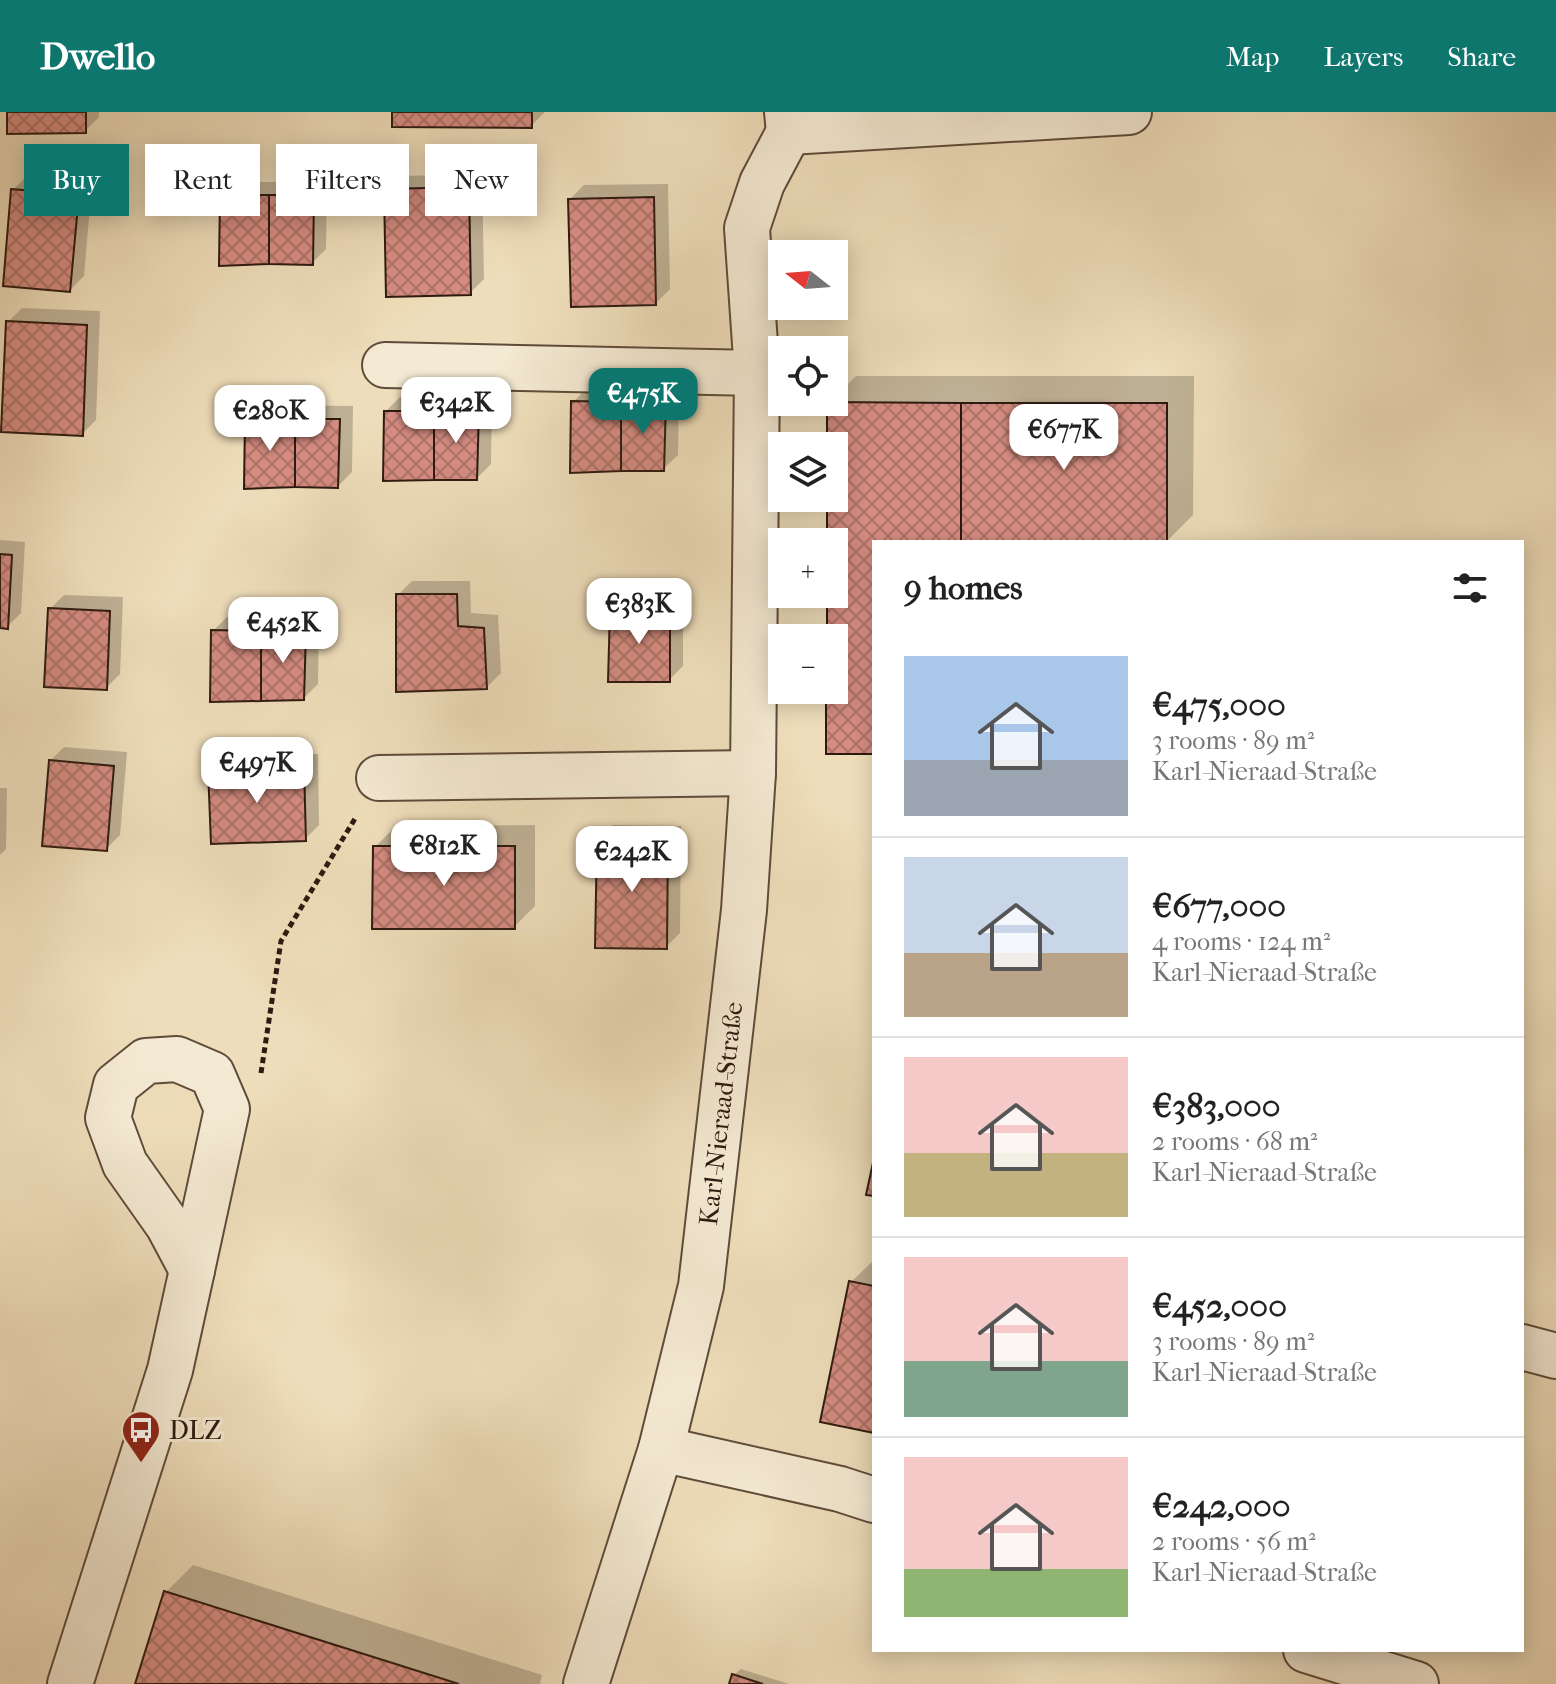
<!DOCTYPE html>
<meta charset="utf-8">
<style>
body{margin:0;font-family:"IM FELL French Canon",serif;background:#f6f6f6;color:#222;height:100vh;display:flex;flex-direction:column;font-size:30px;white-space:nowrap}
*{box-sizing:border-box;margin:0}
p{font-size:26px;color:#767676}
.icon{flex:none;width:44px;height:44px;fill:none;stroke:currentColor;stroke-width:2;stroke-linecap:round;stroke-linejoin:round}
.map{position:relative;flex:1;overflow:hidden}
.panel{position:absolute;left:872px;top:428px;width:652px;height:1112px;display:flex;flex-direction:column;background:#fff;border-radius:0px;box-shadow:0 4px 20px #0003}
.panel>*{flex:none}
.guide{position:absolute;left:24px;top:32px;width:728px;height:72px;display:flex;gap:16px}
.needle{width:52px;rotate:287deg}
.fabs{position:absolute;left:768px;top:128px;display:grid;gap:16px}
.fabs a{display:grid;place-items:center;width:80px;height:80px;border-radius:0px;background:#fff;box-shadow:0 4px 20px #0003;font-size:40px}
.price{position:absolute;translate:-50% -68px;padding:0 18px;border-radius:16px;background:#fff;color:#222;font-size:26px;line-height:52px;filter:drop-shadow(0 2px 4px #0008)}
.price::after{content:'';position:absolute;left:50%;top:48px;width:24px;height:18px;margin-left:-12px;background:inherit;clip-path:polygon(0 0,100% 0,50% 100%)}
.price.current{background:#0f766e;color:#fff}
ul{padding:0;list-style:none}
li{display:flex;align-items:center;gap:24px;height:200px;padding:0 32px}
li+li{border-top:2px solid #e0e0e0}
li span{display:grid;place-items:center;flex:none;width:224px;height:160px;border-radius:0px;color:#555}
li>.icon{margin-inline-start:auto}
span .icon{width:96px;height:96px;fill:#fffc;stroke-width:1}
li b{font-size:34px}
h2{display:flex;justify-content:space-between;align-items:center;height:96px;padding:0 32px;font-size:34px}
.tag{padding:0 28px;border-radius:0px;background:#fff;box-shadow:0 4px 20px #0003;font-size:28px;line-height:72px}
.tag.current{background:#0f766e;color:#fff}
header{display:flex;align-items:center;gap:48px;box-sizing:border-box;height:112px;padding:0 40px;background:#0f766e;color:#fff}
header strong{font-size:38px}
nav{display:flex;gap:44px;margin-inline-start:auto;font-size:28px}
.map>svg:first-child{display:block}
.shadow{fill:#0003}
.building{fill:url(#building-cross-hatch);stroke:#2f1a10;stroke-width:2}
.lines{fill:none;stroke-linecap:round;stroke-linejoin:round}
.minor-casing{stroke:#5f4b3a;stroke-width:48}
.path{stroke:#2f1a10;stroke-width:5;stroke-dasharray:6 4;stroke-linecap:butt}
.minor{stroke:#f4e9d2;stroke-width:44}
.labels{text-anchor:middle;dominant-baseline:central;stroke-width:6;stroke-linejoin:round;paint-order:stroke}
.street-label{font-size:26px;fill:#2f1a10;stroke:#f4e9d2}
.poi-label{font-size:26px;fill:#2f1a10;stroke:#f4e9d2;text-anchor:start}
</style>
<header>
<strong>Dwello</strong>
<nav><a>Map</a><a>Layers</a><a>Share</a></nav>
</header>
<div class="map">
<svg width="1556" height="1572" viewBox="0 0 1556 1572">
<defs>
<pattern id="building-cross-hatch" width="8" height="8" patternUnits="userSpaceOnUse" patternTransform="scale(2)"><rect width="8" height="8" fill="#d58c81"/><path d="M0 0l8 8M0 8l8-8" fill="none" stroke="#ad7268"/></pattern>
</defs>
<rect width="100%" height="100%" fill="#eeddba"/>
<filter id="stains"><feTurbulence type="fractalNoise" baseFrequency=".0025" numOctaves="4"/><feColorMatrix values="0 0 0 0 .2 0 0 0 0 .09 0 0 0 0 .02 0 0 0 .5 -.17"/></filter>
<radialGradient id="worn" r=".72"><stop offset=".6" stop-color="#630" stop-opacity="0"/><stop offset="1" stop-color="#630" stop-opacity=".3"/></radialGradient>
<g class="shadow">
<path d="M 9,0 L 99,0 L 99,5 L 85,19 Z"/>
<path d="M 394,0 L 545,0 L 531,14 Z"/>
<path d="M 482,62 L 484,167 L 470,181 L 386,78 L 400,64 Z"/>
<path d="M 27,64 L 92,70 L 84,164 L 70,178 L 13,78 Z"/>
<path d="M 236,70 L 327,70 L 326,137 L 312,151 L 222,84 Z"/>
<path d="M 668,72 L 670,177 L 656,191 L 570,87 L 584,73 Z"/>
<path d="M 22,196 L 100,199 L 96,308 L 82,322 L 8,210 Z"/>
<path d="M 856,264 L 1194,264 L 1193,403 L 1166,430 L 874,430 L 874,640 L 828,578 L 834,578 L 834,526 L 829,526 L 829,482 L 834,482 L 834,430 L 829,430 L 829,386 L 834,386 L 834,334 L 829,334 L 829,291 L 834,290 L 834,286 Z"/>
<path d="M 587,276 L 679,277 L 678,343 L 663,357 L 573,290 Z"/>
<path d="M 400,285 L 492,286 L 491,352 L 477,366 L 386,299 Z"/>
<path d="M 261,293 L 353,294 L 352,360 L 338,374 L 247,307 Z"/>
<path d="M 0,428 L 25,430 L 21,501 L 7,515 L 0,514 Z"/>
<path d="M 412,469 L 470,469 L 471,501 L 498,503 L 501,561 L 487,575 L 398,483 Z"/>
<path d="M 64,483 L 123,485 L 120,562 L 106,576 L 50,497 Z"/>
<path d="M 626,484 L 683,484 L 683,554 L 669,568 L 612,498 Z"/>
<path d="M 227,505 L 319,506 L 318,572 L 304,586 L 213,519 Z"/>
<path d="M 64,635 L 127,640 L 120,723 L 106,737 L 50,649 Z"/>
<path d="M 318,642 L 319,713 L 305,727 L 210,657 L 224,643 Z"/>
<path d="M 0,676 L 7,676 L 6,737 L 0,743 Z"/>
<path d="M 535,713 L 535,794 L 514,815 L 375,735 L 396,714 Z"/>
<path d="M 613,713 L 681,714 L 680,821 L 666,835 L 599,727 Z"/>
<path d="M 874,1148 L 874,1319 L 851,1170 Z"/>
<path d="M 193,1453 L 542,1563 L 540,1572 L 137,1572 L 166,1480 Z"/>
<path d="M 741,1557 L 789,1572 L 732,1572 L 734,1563 Z"/>
</g>
<g class="building">
<path d="M 7,0 L 86,0 L 86,21 L 7,22 Z"/>
<path d="M 392,0 L 532,0 L 532,16 L 392,15 Z"/>
<path d="M 469,75 L 471,183 L 386,185 L 384,77 Z"/>
<path d="M 11,77 L 79,83 L 70,180 L 3,174 Z"/>
<path d="M 220,83 L 269,83 L 269,152 L 219,154 Z"/>
<path d="M 269,83 L 314,83 L 313,153 L 269,152 Z"/>
<path d="M 654,85 L 656,193 L 571,195 L 568,87 Z"/>
<path d="M 6,209 L 87,213 L 83,324 L 1,320 Z"/>
<path d="M 571,289 L 621,290 L 621,359 L 570,361 Z"/>
<path d="M 621,290 L 666,290 L 664,359 L 621,359 Z"/>
<path d="M 827,290 L 961,291 L 961,430 L 874,430 L 874,642 L 826,642 L 826,578 L 834,578 L 834,526 L 827,526 L 827,482 L 834,482 L 834,430 L 827,430 L 827,386 L 834,386 L 834,334 L 827,334 Z"/>
<rect x="961" y="291" width="206" height="139"/>
<path d="M 384,299 L 434,299 L 434,368 L 383,369 Z"/>
<path d="M 434,299 L 479,299 L 477,368 L 434,368 Z"/>
<path d="M 245,306 L 295,307 L 295,375 L 244,377 Z"/>
<path d="M 295,307 L 340,307 L 338,376 L 295,375 Z"/>
<path d="M 0,442 L 12,443 L 8,517 L 0,516 Z"/>
<path d="M 396,482 L 457,482 L 458,514 L 484,516 L 487,577 L 396,580 Z"/>
<path d="M 48,496 L 110,499 L 107,578 L 44,575 Z"/>
<path d="M 610,497 L 670,497 L 670,570 L 608,570 Z"/>
<path d="M 211,518 L 261,519 L 261,589 L 210,590 Z"/>
<path d="M 261,519 L 306,519 L 304,588 L 261,589 Z"/>
<path d="M 49,648 L 114,654 L 107,739 L 42,734 Z"/>
<path d="M 304,655 L 306,729 L 211,732 L 208,656 Z"/>
<path d="M 597,726 L 668,727 L 667,837 L 595,836 Z"/>
<path d="M 373,734 L 515,734 L 515,817 L 372,817 Z"/>
<path d="M 874,1046 L 874,1084 L 866,1083 Z"/>
<path d="M 849,1169 L 874,1174 L 874,1321 L 820,1310 Z"/>
<path d="M 164,1479 L 459,1572 L 135,1572 Z"/>
<path d="M 732,1562 L 763,1572 L 729,1572 Z"/>
</g>
<g class="lines">
<g class="minor-casing">
<g id="minor">
<path d="M 787,0 L 789,20 L 1129,0"/>
<path d="M 385,253 L 757,261"/>
<path d="M 379,666 L 753,661"/>
<path d="M 177,947 L 212,962 L 227,997 L 192,1158 L 168,1113 L 125,1052 L 108,1006 L 116,973 L 146,949 Z"/>
<path d="M 1522,1235 L 1556,1244"/>
<path d="M 661,1337 L 840,1377 L 874,1388"/>
<path d="M 1306,1538 L 1416,1572"/>
<path d="M 70,1572 L 170,1258 L 192,1158"/>
<path id="s1" d="M 586,1572 L 661,1337 L 701,1174 L 744,798 L 753,661 L 757,261 L 747,116 L 762,71 L 789,20"/>
</g>
</g>
<path class="path" d="M 261,961 L 281,829 L 356,705"/>
<use href="#minor" class="minor"/>
</g>
<defs>
<g id="bus-pin" transform="scale(2)"><path d="M0 17L-7.5 6A9.5 9.5 0 1 1 7.5 6Z" fill="#8f2418" stroke="#f4e9d2"/><path d="M-5-6H5V4H4V6H2V4H-2V6H-4V4H-5ZM-3.5-4V0h7V-4ZM-3.5 1.2v1.5H-2V1.2ZM2 1.2v1.5H3.5V1.2Z" fill="#fff"/></g>
</defs>
<g fill-rule="evenodd">
<use href="#bus-pin" x="141" y="1318"/>
</g>
<g class="labels">
<g class="street-label">
<text stroke="none"><textPath href="#s1" startOffset="588">Karl-Nieraad-Straße</textPath></text>
</g>
<g class="poi-label">
<text x="169" y="1318">DLZ</text>
</g>
</g>
<rect width="100%" height="100%" filter="url(#stains)"/>
<rect width="100%" height="100%" fill="url(#worn)"/>
</svg>
<div class="fabs">
<a><svg class="needle" viewBox="-14 -14 28 28"><path d="M0-13l5 13h-10z" fill="#e53935"/><path d="M0 13l5-13h-10z" fill="#767676"/></svg></a>
<a><svg class="icon" aria-label="locate" viewBox="0 0 24 24"><circle cx="12" cy="12" r="6"/><path d="M12 2v4M12 18v4M2 12h4M18 12h4"/></svg></a>
<a><svg class="icon" aria-label="layers" viewBox="0 0 24 24"><path d="M12 4l9 5-9 5-9-5zM3 14l9 5 9-5"/></svg></a>
<a>+</a>
<a>−</a>
</div>
<b class="price current" style="left:643px;top:324px">€475K</b>
<b class="price" style="left:456px;top:333px">€342K</b>
<b class="price" style="left:270px;top:341px">€280K</b>
<b class="price" style="left:1064px;top:360px">€677K</b>
<b class="price" style="left:639px;top:534px">€383K</b>
<b class="price" style="left:283px;top:553px">€452K</b>
<b class="price" style="left:257px;top:693px">€497K</b>
<b class="price" style="left:444px;top:776px">€812K</b>
<b class="price" style="left:632px;top:782px">€242K</b>
<div class="guide">
<a class="tag current">Buy</a>
<a class="tag">Rent</a>
<a class="tag">Filters</a>
<a class="tag">New</a>
</div>
<section class="panel">
<h2>9 homes<svg class="icon" aria-label="filters" viewBox="0 0 24 24"><path d="M4 7h16M4 17h16"/><circle cx="9" cy="7" r="2"/><circle cx="15" cy="17" r="2"/></svg></h2>
<ul>
<li><span style="background:linear-gradient(#a9c7e8 65%,#9aa5b1 0)"><svg class="icon" aria-label="home" viewBox="0 0 24 24"><path d="M3 11l9-7 9 7M6 9v11h12V9"/></svg></span><div><b>€475,000</b><p>3 rooms · 89 m²</p><p>Karl-Nieraad-Straße</p></div></li>
<li><span style="background:linear-gradient(#c9d6e8 60%,#b9a48a 0)"><svg class="icon" aria-label="home" viewBox="0 0 24 24"><path d="M3 11l9-7 9 7M6 9v11h12V9"/></svg></span><div><b>€677,000</b><p>4 rooms · 124 m²</p><p>Karl-Nieraad-Straße</p></div></li>
<li><span style="background:linear-gradient(#f6c9c9 60%,#c2b280 0)"><svg class="icon" aria-label="home" viewBox="0 0 24 24"><path d="M3 11l9-7 9 7M6 9v11h12V9"/></svg></span><div><b>€383,000</b><p>2 rooms · 68 m²</p><p>Karl-Nieraad-Straße</p></div></li>
<li><span style="background:linear-gradient(#f6c9c9 65%,#7fa58c 0)"><svg class="icon" aria-label="home" viewBox="0 0 24 24"><path d="M3 11l9-7 9 7M6 9v11h12V9"/></svg></span><div><b>€452,000</b><p>3 rooms · 89 m²</p><p>Karl-Nieraad-Straße</p></div></li>
<li><span style="background:linear-gradient(#f6c9c9 70%,#8fb573 0)"><svg class="icon" aria-label="home" viewBox="0 0 24 24"><path d="M3 11l9-7 9 7M6 9v11h12V9"/></svg></span><div><b>€242,000</b><p>2 rooms · 56 m²</p><p>Karl-Nieraad-Straße</p></div></li>
</ul>
</section>
</div>
